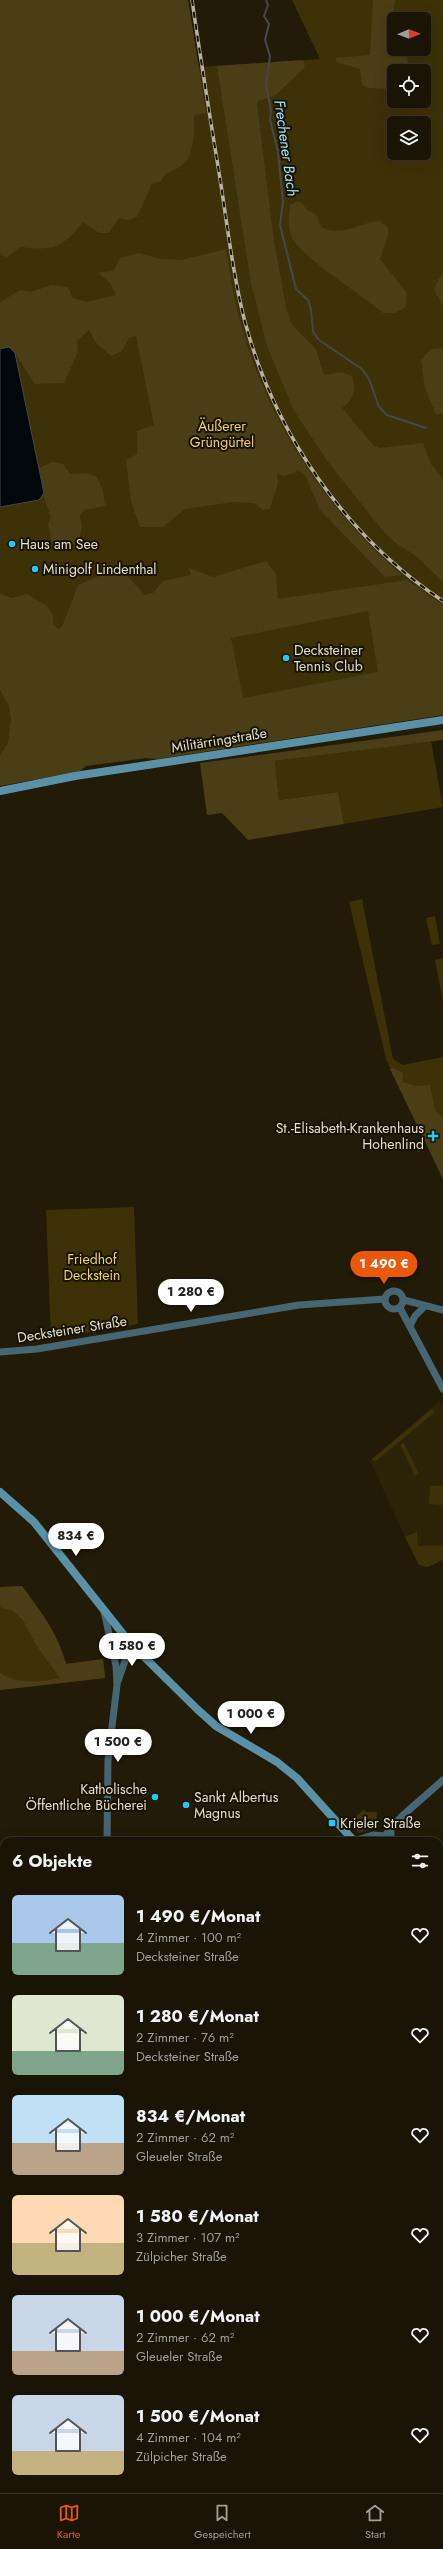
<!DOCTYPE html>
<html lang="de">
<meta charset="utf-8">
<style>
body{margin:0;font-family:Jost,sans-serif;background:#262113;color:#f1f3f6;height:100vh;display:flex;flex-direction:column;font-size:15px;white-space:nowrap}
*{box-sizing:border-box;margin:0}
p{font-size:13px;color:#9f9e9a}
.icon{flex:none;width:22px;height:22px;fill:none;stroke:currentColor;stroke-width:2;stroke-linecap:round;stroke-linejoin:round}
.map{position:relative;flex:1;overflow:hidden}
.details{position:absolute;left:0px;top:1837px;width:443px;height:656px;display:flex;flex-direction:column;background:#191405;border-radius:12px 12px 0 0;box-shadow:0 4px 16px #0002,0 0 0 1px #373327}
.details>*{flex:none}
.needle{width:26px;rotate:89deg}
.fabs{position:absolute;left:387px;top:12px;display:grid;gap:8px}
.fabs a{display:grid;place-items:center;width:44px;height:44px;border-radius:6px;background:#191405;box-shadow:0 4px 16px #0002,0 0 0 1px #373327;font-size:20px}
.price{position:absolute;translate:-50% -34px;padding:0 9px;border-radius:14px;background:#fff;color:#222;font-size:13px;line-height:26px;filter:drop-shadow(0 1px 2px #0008)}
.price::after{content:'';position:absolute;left:50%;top:24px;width:12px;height:9px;margin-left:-6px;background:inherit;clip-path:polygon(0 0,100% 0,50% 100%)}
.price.on{background:#ea580c;color:#fff}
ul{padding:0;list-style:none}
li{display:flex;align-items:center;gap:12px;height:100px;padding:0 12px}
li span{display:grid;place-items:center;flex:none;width:112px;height:80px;border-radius:6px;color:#555}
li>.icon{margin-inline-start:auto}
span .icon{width:48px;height:48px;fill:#fffc;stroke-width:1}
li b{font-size:17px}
h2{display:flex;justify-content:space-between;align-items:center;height:48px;padding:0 12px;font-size:17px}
.dock{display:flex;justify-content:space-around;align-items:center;height:56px;border-top:1px solid #373327;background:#191405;font-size:11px;color:#9f9e9a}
.dock a{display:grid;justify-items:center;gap:2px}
.dock .on{color:#ea580c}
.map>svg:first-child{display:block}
.built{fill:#2b2307}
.green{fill:#3d3108;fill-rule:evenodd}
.forest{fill:#4a3e17;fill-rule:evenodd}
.water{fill:#01080c;stroke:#444847}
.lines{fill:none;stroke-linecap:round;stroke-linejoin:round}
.stream{stroke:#444847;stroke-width:2}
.tertiary{stroke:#466674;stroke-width:7}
.secondary{stroke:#5b91a7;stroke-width:8}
.tram{stroke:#b6b2a3;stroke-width:1}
.rail-casing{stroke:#b6b2a3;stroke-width:3.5}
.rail{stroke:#181201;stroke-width:2;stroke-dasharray:6;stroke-linecap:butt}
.poi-dot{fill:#20c9fd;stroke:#181201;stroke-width:1.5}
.labels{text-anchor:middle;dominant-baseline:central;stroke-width:4;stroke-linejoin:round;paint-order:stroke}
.park-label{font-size:14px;fill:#f0d06a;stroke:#181201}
.poi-label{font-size:14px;fill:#e1ddd0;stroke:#181201;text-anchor:start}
.street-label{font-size:14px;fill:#e1ddd0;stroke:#181201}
.water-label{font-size:15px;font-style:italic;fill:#a0e1fd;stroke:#181201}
</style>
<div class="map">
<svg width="443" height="2493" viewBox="0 0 443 2493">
<rect width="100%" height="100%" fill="#211b07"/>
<g class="built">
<path d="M 440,1400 L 443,1406 L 443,1560 L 425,1568 L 417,1562 L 370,1461 Z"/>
<path d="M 0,2384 L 4,2388 L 4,2458 L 0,2459 Z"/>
</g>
<g class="green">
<path d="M 0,0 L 188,0 L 199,67 L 320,59 L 292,0 L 443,0 L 443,715 L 157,759 L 146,758 L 86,766 L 80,771 L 0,786 ZM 394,19 L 424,19 L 424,49 L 394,49 ZM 394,71 L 424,71 L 424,101 L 394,101 ZM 394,123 L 424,123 L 424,153 L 394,153 Z"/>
<path d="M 431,741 L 443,807 L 344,824 L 338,792 L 279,800 L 275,761 Z"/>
<path d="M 362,899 L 393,1059 L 403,1065 L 443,1057 L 443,1179 L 386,1059 L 349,902 Z"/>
<path d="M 435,916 L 440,944 L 432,945 L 426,918 Z"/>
<path d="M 443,958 L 443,1001 L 435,960 Z"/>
<path d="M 134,1207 L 138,1324 L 51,1339 L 46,1210 Z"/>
<path d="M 432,1409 L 435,1412 L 375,1462 L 372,1459 Z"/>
<path d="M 404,1443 L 419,1474 L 415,1476 L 400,1445 Z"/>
<path d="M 430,1486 L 443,1486 L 443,1505 L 429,1504 Z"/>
<path d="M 417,1532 L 418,1546 L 443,1545 L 443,1560 L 428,1567 L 419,1565 L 405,1537 Z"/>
<path d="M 22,1586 C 41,1611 58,1633 66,1664 L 103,1659 L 105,1678 L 0,1690 L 0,1587 Z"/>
<path d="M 364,1809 L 366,1812 L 377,1812 L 376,1827 L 359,1833 L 350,1822 Z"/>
</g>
<g class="forest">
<path d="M 0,0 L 188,0 L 206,113 L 194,115 C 194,131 195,156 181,166 C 173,172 165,171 161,181 L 152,184 L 137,217 L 128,220 L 119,218 L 109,233 L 99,233 L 83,222 C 63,248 52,251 20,247 L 7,257 L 0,255 Z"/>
<path d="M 373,0 L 395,0 L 392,24 L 394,49 L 405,49 L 410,71 L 394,71 L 394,101 L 406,101 L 404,107 L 394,102 L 389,89 L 368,88 L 362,85 L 360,69 L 337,62 L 335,58 L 370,55 Z"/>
<path d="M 303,60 L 305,67 L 276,95 L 258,101 L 257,104 L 274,241 L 286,307 L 292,325 L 316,349 L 324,375 L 342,372 L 352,376 C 356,391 354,399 342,408 L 374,446 L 380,448 L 423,443 L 431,464 L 443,479 L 443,582 L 416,556 L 397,544 L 383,531 L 328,462 L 294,411 L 267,346 L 251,283 L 217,66 Z"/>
<path d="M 296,202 L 301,202 L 307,210 C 317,212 318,218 321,227 C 343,238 359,222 380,221 L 388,228 L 388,236 L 380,259 L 407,293 L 406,307 L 395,313 L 383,313 C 362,294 299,257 291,235 C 287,226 289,214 290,205 Z"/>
<path d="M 226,249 C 230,269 232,290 237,309 C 262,413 322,506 402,575 L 385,577 L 320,510 L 305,475 L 299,471 L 285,476 L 277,474 L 278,483 L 270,509 L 263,510 L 254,503 L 234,502 L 185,509 L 163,527 L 140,527 L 131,501 L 126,460 L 137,454 L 137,431 L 154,425 L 136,336 L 129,338 L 122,351 L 111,356 L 96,343 L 89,330 L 77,341 L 78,352 L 64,383 L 35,384 L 13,350 L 0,349 L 0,302 L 20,290 L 30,292 L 52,285 L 68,287 L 73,298 L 86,302 L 116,295 L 110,283 L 98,273 L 114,270 L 120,258 L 139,253 L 161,259 L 181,260 Z"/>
<path d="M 443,271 L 443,307 L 434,289 Z"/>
<path d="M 443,348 L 443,413 L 436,415 L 425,388 L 421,360 L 431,349 Z"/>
<path d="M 52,462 L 63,464 L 70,474 L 86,473 L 97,477 L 103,490 L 105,506 L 84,510 L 80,516 L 82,527 L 78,543 L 64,546 L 63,542 L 52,544 L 48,524 L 51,517 L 44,497 L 39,468 Z"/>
<path d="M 266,561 L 276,574 L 278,599 L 407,580 L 443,605 L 443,715 L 157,759 L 146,758 L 86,766 L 80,771 L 0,786 L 0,755 L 8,743 L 11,719 L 9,706 L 0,690 L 0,594 L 12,598 L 27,594 L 47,606 L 53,614 L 53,624 L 58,629 L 62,627 L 78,585 L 115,569 L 127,576 L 145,595 L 153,593 L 163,581 L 191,575 L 189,568 L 213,577 ZM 368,611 L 378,672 L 243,698 L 231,638 Z"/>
<path d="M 443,730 L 443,740 L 275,761 L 279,800 L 338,792 L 344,824 L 248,840 L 222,813 L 207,815 L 200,763 Z"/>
<path d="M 393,1068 L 403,1073 L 403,1082 L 416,1086 L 430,1085 L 435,1110 L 443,1119 L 443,1179 L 390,1069 Z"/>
<path d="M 22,1586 C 41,1613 57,1632 66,1664 L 103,1659 L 105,1678 L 0,1690 L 0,1673 C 19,1685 38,1682 60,1678 L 36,1645 L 23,1620 L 13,1611 L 0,1607 L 0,1587 Z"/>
</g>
<path class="water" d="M 9,347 L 15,353 L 44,493 L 39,500 L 0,507 L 0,349 Z"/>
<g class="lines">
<path class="stream" d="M 266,0 L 268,5 L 264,16 L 269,24 L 265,40 L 270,56 L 266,85 L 271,110 L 270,120 L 278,152 L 283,202 L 280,225 L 296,289 L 308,300 L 311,309 L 313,332 L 319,340 L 362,369 L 369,379 L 379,407 L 387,415 L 426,428"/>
<g class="tertiary">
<circle cx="394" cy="1300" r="9"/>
<path d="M 404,1300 L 443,1310"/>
<path d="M 400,1308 L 443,1389"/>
<path d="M 410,1326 L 415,1316 L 424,1307"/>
<path d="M 0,1352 L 37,1349 L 299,1305 L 385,1299"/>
<path d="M 104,1611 L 116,1666 L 117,1685 L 108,1760 L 107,1841"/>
<path d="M 118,1681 L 131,1644"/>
<path d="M 391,1829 L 391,1841"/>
<path d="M 354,1841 L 373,1835 L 386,1836"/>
<path d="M 380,1841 L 401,1817 L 443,1780"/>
<path d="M 0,1969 L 4,1964"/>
<path d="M 0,1974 L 4,1978"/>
<path d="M 0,2240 L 4,2234"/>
<path d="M 439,2384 L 443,2388"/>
<path d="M 272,2489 L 273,2493"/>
</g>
<g class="secondary">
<path d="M 0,791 L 75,776 L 443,720"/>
<path d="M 0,1492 L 34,1522 L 131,1644 L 197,1709 L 216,1726 L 277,1762 L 297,1778 L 354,1841"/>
<path d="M 439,1947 L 443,1952"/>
<path d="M 439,2265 L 443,2263"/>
<path d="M 439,2288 L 443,2286"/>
<path d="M 0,2467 L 4,2466"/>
<path d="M 1,2493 L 10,2489"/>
</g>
<g class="tram">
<path d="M 0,1967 L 4,1970"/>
<path d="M 439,2287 L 443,2284"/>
<path d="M 0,2486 L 4,2484"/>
<path d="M 269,2489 L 271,2493"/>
</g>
<g class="rail-casing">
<path id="rail" d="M 192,0 C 201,62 211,123 221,185 C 228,230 233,277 245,322 C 275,434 346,537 443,601"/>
</g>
<use href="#rail" class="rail"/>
</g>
<g class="poi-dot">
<circle cx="12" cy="544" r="4"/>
<circle cx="35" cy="569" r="4"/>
<circle cx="286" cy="658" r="4"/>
<path d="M431 1130h4v4h4v4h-4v4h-4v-4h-4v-4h4z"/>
<circle cx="155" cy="1797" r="4"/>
<circle cx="186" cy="1805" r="4"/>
<rect x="328" y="1819" width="8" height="8" rx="2"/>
</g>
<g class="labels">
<g class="park-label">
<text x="222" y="426">Äußerer<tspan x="222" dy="16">Grüngürtel</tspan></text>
<text x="92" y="1259">Friedhof<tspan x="92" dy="16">Deckstein</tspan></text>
</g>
<g class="poi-label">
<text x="20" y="544">Haus am See</text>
<text x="43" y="569">Minigolf Lindenthal</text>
<text x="294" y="650">Decksteiner<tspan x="294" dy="16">Tennis Club</tspan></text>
<text x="424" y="1128" text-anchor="end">St.-Elisabeth-Krankenhaus<tspan x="424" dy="16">Hohenlind</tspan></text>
<text x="147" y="1789" text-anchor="end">Katholische<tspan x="147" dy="16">Öffentliche Bücherei</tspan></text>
<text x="194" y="1797">Sankt Albertus<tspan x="194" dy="16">Magnus</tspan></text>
<text x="340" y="1823">Krieler Straße</text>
</g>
<g class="street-label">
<text transform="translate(219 740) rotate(-9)">Militärringstraße</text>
<text transform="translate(72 1329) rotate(-9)">Decksteiner Straße</text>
</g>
<g class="water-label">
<text transform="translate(286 148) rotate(82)">Frechener Bach</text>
</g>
</g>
</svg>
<div class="fabs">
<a><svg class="needle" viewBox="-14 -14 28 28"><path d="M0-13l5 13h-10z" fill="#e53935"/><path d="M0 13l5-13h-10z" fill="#9f9e9a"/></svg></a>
<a><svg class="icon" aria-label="locate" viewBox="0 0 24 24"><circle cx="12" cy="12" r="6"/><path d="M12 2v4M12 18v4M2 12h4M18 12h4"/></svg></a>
<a><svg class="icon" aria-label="layers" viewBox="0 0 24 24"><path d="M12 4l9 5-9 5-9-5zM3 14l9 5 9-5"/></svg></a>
</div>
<b class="price on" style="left:384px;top:1285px">1 490 €</b>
<b class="price" style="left:191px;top:1313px">1 280 €</b>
<b class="price" style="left:76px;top:1557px">834 €</b>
<b class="price" style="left:132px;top:1667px">1 580 €</b>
<b class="price" style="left:251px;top:1735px">1 000 €</b>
<b class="price" style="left:118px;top:1763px">1 500 €</b>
<section class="details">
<h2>6 Objekte<svg class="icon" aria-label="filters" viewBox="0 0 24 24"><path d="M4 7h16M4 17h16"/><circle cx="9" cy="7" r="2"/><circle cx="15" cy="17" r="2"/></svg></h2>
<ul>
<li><span style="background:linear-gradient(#a9c7e8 60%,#7fa58c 0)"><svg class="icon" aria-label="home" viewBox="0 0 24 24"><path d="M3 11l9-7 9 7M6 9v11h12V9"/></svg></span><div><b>1 490 €/Monat</b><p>4 Zimmer · 100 m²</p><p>Decksteiner Straße</p></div><svg class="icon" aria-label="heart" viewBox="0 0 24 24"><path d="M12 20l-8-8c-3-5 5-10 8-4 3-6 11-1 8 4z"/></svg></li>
<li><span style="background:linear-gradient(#dfe7d0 70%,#7fa58c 0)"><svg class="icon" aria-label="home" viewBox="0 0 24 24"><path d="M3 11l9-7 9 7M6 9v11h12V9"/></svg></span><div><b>1 280 €/Monat</b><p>2 Zimmer · 76 m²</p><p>Decksteiner Straße</p></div><svg class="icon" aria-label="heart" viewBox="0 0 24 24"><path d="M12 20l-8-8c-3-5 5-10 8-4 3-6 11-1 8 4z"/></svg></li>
<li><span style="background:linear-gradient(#bfe0f5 60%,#b9a48a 0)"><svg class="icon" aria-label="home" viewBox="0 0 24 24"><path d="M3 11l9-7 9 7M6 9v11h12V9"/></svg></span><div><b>834 €/Monat</b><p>2 Zimmer · 62 m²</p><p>Gleueler Straße</p></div><svg class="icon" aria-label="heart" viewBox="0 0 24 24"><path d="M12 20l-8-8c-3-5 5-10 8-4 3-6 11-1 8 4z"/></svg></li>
<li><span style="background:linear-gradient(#ffd9b3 60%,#c2b280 0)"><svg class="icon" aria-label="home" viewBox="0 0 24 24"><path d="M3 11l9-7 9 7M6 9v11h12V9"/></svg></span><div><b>1 580 €/Monat</b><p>3 Zimmer · 107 m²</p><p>Zülpicher Straße</p></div><svg class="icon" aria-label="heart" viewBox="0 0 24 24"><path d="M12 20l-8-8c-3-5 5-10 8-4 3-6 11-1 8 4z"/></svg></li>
<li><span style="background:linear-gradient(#c9d6e8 70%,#b9a48a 0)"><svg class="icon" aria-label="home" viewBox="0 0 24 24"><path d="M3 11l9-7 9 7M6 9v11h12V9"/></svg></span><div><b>1 000 €/Monat</b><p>2 Zimmer · 62 m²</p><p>Gleueler Straße</p></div><svg class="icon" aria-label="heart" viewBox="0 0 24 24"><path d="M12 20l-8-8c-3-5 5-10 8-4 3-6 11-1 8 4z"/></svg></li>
<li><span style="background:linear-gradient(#c9d6e8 70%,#c2b280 0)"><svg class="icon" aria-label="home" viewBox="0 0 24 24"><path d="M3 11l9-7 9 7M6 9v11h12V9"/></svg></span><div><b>1 500 €/Monat</b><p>4 Zimmer · 104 m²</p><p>Zülpicher Straße</p></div><svg class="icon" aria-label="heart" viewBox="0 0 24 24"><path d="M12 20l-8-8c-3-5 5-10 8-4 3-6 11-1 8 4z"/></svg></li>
</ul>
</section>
</div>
<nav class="dock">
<a class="on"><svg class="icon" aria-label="map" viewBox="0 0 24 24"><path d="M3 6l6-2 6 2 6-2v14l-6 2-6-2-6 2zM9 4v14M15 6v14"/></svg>Karte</a>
<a><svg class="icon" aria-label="saved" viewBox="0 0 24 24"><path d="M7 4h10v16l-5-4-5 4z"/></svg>Gespeichert</a>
<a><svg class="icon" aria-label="home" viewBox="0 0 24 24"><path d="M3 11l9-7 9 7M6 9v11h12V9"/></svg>Start</a>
</nav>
